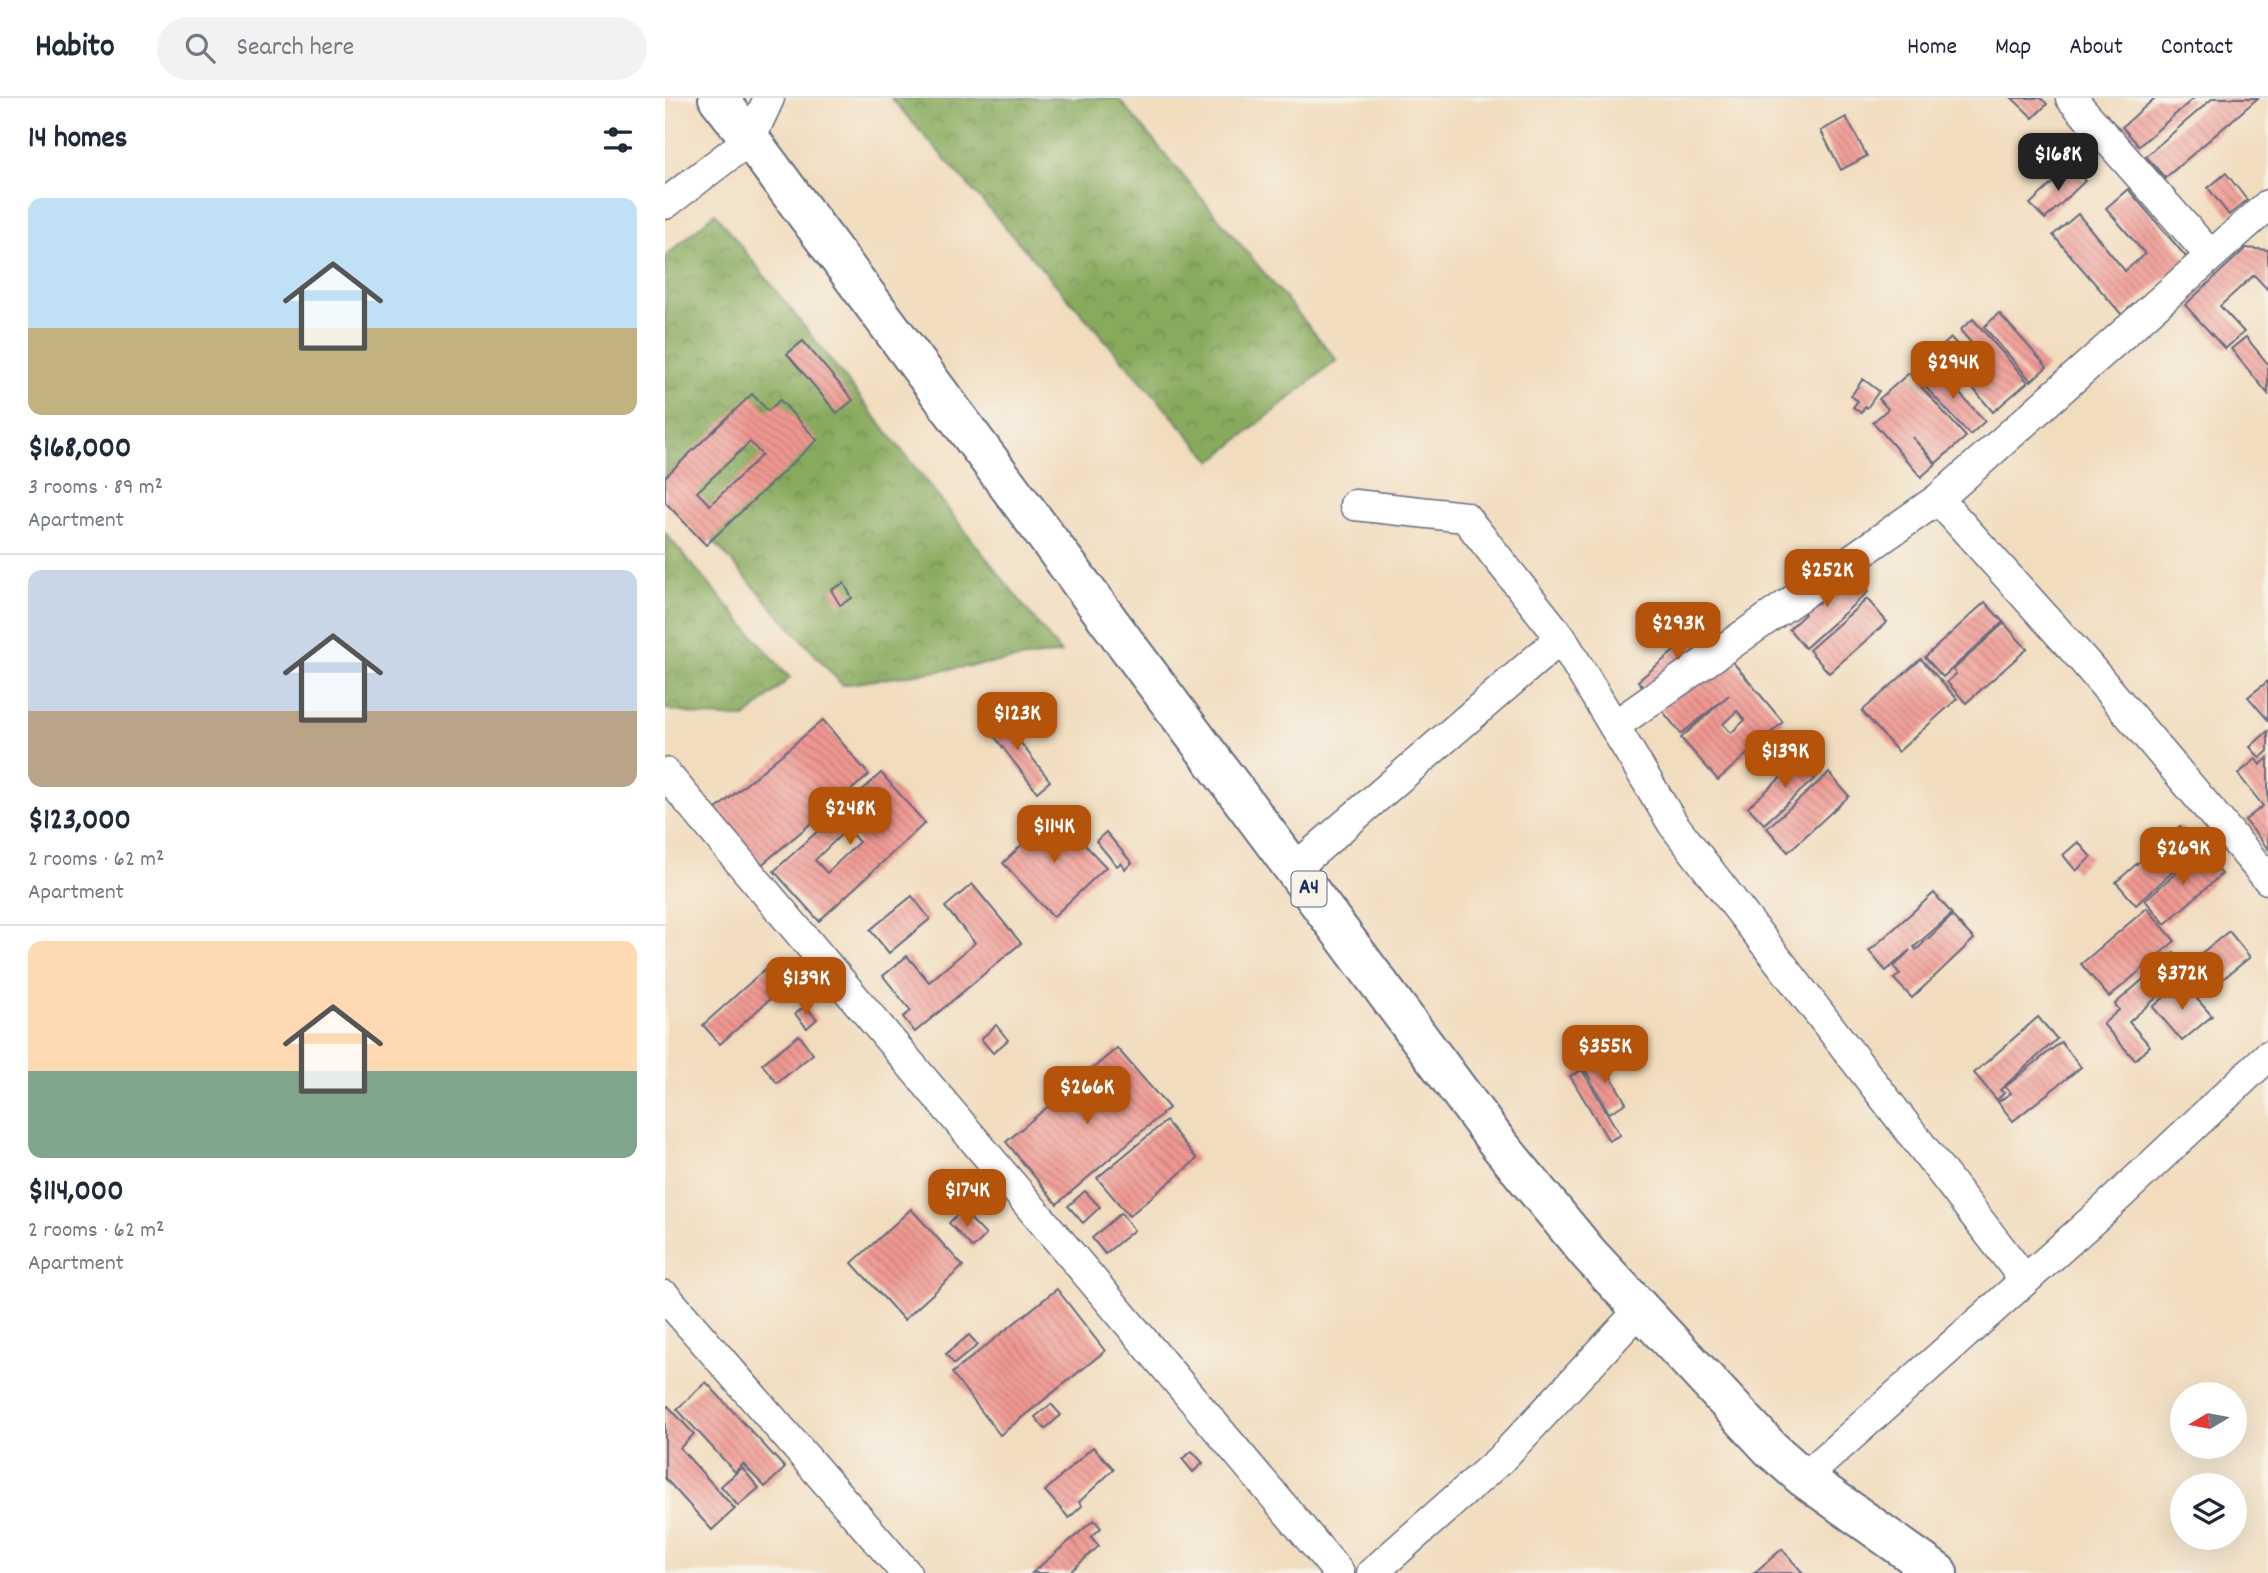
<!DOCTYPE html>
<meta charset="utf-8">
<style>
body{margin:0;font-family:Dekko,sans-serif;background:#f2f2f3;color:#1f2937;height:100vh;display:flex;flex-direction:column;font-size:26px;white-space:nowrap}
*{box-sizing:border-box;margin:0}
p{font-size:23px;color:#747a83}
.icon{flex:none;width:38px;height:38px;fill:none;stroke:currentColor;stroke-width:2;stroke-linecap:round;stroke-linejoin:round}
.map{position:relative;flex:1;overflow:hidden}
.panel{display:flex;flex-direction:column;background:#fff;width:665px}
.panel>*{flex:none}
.needle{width:46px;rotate:260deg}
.fabs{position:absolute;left:1505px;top:1284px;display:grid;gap:14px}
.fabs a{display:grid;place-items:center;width:77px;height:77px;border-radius:50%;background:#fff;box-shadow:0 7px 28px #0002;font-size:35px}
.price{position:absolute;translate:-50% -60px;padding:0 16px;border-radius:14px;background:#b45309;color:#fff;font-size:23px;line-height:46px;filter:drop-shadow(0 2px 4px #0008)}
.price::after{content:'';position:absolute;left:50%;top:42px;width:21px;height:16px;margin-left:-10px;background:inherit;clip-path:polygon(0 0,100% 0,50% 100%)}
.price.on{background:#222;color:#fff}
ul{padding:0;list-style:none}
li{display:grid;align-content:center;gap:14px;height:371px;padding:0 28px}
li+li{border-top:2px solid #e0e1e3}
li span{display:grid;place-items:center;height:217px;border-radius:14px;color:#555}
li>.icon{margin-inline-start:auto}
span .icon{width:126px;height:126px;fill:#fffc;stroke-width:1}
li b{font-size:30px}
h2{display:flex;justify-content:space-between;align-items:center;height:84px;padding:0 28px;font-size:30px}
header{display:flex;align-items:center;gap:42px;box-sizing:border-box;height:98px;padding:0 35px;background:#fff;border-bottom:2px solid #e0e1e3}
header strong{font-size:33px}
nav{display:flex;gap:38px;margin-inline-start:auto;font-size:24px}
.search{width:490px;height:63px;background:#f2f2f3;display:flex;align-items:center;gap:18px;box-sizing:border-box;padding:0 24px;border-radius:38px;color:#747a83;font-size:26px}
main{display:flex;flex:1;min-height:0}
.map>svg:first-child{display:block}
.forest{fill:url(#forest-crowns);stroke:#526c5e;stroke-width:2}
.building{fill:url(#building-back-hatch);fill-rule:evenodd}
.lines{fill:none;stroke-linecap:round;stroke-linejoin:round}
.minor-casing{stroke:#666c7f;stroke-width:33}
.highway-casing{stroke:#666c7f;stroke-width:42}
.minor{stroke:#fff;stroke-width:30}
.highway{stroke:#fff;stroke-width:38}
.labels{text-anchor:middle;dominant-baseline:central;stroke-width:5;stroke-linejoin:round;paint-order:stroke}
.shield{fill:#f7f3e8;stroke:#5d6a87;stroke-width:2}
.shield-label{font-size:21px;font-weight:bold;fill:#1b2f5e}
</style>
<header>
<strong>Habito</strong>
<div class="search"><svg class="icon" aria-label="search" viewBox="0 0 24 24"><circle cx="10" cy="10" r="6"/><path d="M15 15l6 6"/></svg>Search here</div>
<nav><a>Home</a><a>Map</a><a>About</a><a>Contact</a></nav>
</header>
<main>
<section class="panel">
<h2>14 homes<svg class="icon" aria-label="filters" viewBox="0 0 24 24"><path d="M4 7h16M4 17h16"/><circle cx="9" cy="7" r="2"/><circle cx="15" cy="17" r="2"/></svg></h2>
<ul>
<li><span style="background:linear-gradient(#bfe0f5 60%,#c2b280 0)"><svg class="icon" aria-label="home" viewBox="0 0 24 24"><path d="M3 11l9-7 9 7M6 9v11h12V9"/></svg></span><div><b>$168,000</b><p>3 rooms · 89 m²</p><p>Apartment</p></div></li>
<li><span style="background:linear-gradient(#c9d6e8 65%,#b9a48a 0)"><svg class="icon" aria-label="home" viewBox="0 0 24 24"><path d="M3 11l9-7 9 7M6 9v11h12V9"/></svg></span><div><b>$123,000</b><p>2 rooms · 62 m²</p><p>Apartment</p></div></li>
<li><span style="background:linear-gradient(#ffd9b3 60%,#7fa58c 0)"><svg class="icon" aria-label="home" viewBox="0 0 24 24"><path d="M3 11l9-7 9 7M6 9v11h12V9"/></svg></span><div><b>$114,000</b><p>2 rooms · 62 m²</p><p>Apartment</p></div></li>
</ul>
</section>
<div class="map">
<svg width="1603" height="1475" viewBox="0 0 1603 1475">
<defs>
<pattern id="forest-crowns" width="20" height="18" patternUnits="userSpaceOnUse" patternTransform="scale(1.75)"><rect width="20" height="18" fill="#88aa5d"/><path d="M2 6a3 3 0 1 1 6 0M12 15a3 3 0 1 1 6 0" fill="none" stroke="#6e8b50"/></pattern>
<pattern id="building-back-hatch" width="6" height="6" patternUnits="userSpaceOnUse" patternTransform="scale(1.75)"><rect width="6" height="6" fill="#f09892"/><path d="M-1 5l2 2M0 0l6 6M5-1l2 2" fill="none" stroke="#c27c7a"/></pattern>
</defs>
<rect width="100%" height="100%" fill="#f7f3e8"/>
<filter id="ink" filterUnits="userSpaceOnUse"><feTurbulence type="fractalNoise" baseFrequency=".0143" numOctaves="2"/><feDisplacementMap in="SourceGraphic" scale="14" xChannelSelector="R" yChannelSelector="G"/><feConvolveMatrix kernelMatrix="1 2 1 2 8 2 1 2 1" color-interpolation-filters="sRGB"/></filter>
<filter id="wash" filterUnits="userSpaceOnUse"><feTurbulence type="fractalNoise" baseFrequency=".00686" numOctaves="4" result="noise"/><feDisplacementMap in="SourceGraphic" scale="28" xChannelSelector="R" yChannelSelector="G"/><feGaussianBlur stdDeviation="1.57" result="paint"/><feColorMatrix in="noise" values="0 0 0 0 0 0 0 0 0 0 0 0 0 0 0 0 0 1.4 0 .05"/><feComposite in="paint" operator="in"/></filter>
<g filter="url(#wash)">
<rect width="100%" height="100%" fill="#f1dcbd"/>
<g class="forest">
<path d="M 226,0 L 453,0 L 672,262 L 547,363 Z"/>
<path d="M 50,115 L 396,555 L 177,587 L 0,389 L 0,159 Z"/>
<path d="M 0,435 L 125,580 L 80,620 L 38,618 L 0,611 Z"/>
</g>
<g id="blocks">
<g class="building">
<path d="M 1347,0 L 1376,0 L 1382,6 L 1368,20 Z"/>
<path d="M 1490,0 L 1529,0 L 1474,48 L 1457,29 Z"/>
<path d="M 1548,0 L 1593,0 L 1500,80 L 1481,58 Z"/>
<path d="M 1181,19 L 1202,58 L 1176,72 L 1156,33 Z"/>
<path d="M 1406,68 L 1420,83 L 1380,121 L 1365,106 Z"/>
<path d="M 1561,75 L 1582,102 L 1564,117 L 1543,90 Z"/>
<path d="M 1463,91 L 1522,160 L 1457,217 L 1388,137 L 1413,116 L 1460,173 L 1480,156 L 1441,110 Z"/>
<path d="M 1581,150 L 1603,152 L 1603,192 L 1589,177 L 1555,208 L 1579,234 L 1560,251 L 1520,207 Z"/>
<path d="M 1334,215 L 1382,269 L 1366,283 L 1319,229 Z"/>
<path d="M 1308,221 L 1363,284 L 1328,314 L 1302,283 L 1323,264 L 1295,232 Z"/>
<path d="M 1581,239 L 1603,266 L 1603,296 L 1566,251 Z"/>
<path d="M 1286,240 L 1298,253 L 1283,267 L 1271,254 Z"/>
<path d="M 138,243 L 188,302 L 172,315 L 122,256 Z"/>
<path d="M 1309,250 L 1314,258 L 1304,266 L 1298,257 Z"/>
<path d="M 1270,269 L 1320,323 L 1305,337 L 1255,283 Z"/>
<path d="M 1244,275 L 1301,339 L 1271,365 L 1247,339 L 1271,366 L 1256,379 L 1208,324 L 1223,311 L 1214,301 Z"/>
<path d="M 1198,281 L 1214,293 L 1202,310 L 1200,309 L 1196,315 L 1188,309 L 1193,303 L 1186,298 Z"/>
<path d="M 87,296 L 103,313 L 115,302 L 152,342 L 41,447 L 0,404 L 0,379 ZM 85,344 L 97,357 L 45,407 L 32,394 Z"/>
<path d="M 1186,474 L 1204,493 L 1140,550 L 1124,531 L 1140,516 L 1132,507 L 1145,496 L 1153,505 Z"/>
<path d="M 179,485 L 187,500 L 175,507 L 166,492 Z"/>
<path d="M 1202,501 L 1222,524 L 1164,575 L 1144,552 Z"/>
<path d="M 1320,504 L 1338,524 L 1278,579 L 1260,559 Z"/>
<path d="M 1339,525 L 1362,551 L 1301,605 L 1282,584 L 1291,576 L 1288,572 Z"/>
<path d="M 1038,529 L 1053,546 L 988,600 L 973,583 Z"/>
<path d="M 1061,556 L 1118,624 L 1053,682 L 1016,640 L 1064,597 L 1016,636 L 995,610 ZM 1072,613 L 1080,622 L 1066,635 L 1058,626 Z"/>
<path d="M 1256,561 L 1292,601 L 1233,654 L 1197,613 Z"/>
<path d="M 1603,583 L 1603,622 L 1583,599 Z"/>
<path d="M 332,614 L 385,683 L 372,694 L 319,625 Z"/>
<path d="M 158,622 L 204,677 L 95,768 L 49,713 Z"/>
<path d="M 1603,633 L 1603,653 L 1595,660 L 1585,649 Z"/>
<path d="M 1141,657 L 1156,675 L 1099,726 L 1083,709 Z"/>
<path d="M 1603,660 L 1603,751 L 1580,722 L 1598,708 L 1573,676 L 1591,661 L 1595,667 Z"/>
<path d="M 216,675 L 260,725 L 154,823 L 109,773 ZM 182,731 L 194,744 L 162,775 L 150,762 Z"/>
<path d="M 1164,675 L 1184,698 L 1123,754 L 1102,730 Z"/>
<path d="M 390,715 L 441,769 L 388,819 L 338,765 Z"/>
<path d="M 1515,728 L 1534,750 L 1471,807 L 1451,784 Z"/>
<path d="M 441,734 L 467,765 L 460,771 L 456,765 L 452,768 L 431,743 Z"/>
<path d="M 1413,744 L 1426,759 L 1411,773 L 1398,757 Z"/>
<path d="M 1536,753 L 1557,776 L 1500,826 L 1480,802 Z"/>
<path d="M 307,786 L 356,845 L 250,934 L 238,919 L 246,913 L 218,878 L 242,858 L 264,884 L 310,845 L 280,809 Z"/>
<path d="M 1269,795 L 1287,816 L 1249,849 L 1251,852 L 1287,818 L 1309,841 L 1247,900 L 1229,881 L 1235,876 L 1229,869 L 1245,852 L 1221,873 L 1204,853 Z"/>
<path d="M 247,798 L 265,821 L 224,855 L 205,832 Z"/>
<path d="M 1482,810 L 1510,843 L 1444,899 L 1416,866 Z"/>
<path d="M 1564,833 L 1585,859 L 1543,893 L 1522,867 Z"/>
<path d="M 1509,854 L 1524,871 L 1464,924 L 1485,948 L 1470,962 L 1438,926 L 1454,912 L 1450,906 Z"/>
<path d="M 108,864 L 125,883 L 55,946 L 38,927 Z"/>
<path d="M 1517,884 L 1547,918 L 1517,943 L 1488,909 Z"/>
<path d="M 140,908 L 152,921 L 142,930 L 130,916 Z"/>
<path d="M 1373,919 L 1392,941 L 1335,992 L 1339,995 L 1332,1002 L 1309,975 Z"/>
<path d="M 331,927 L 343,942 L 328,955 L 316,941 Z"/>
<path d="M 134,937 L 148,956 L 112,985 L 97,966 Z"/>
<path d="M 1396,944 L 1416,969 L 1348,1023 L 1333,1004 L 1346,995 L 1340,989 Z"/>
<path d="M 452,950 L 504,1010 L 392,1106 L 341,1044 Z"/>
<path d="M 935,959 L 961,1005 L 944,1015 L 918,968 Z"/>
<path d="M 917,972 L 955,1037 L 944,1043 L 905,978 Z"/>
<path d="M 501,1023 L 532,1061 L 464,1118 L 432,1080 Z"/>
<path d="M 420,1093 L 435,1109 L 418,1125 L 403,1108 Z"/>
<path d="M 246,1111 L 298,1168 L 239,1222 L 187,1165 Z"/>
<path d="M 297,1112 L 321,1137 L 308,1150 L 284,1125 Z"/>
<path d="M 456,1115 L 469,1132 L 440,1156 L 427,1140 Z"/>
<path d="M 392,1191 L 440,1253 L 335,1337 L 287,1275 Z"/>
<path d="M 304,1237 L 313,1247 L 289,1266 L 281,1256 Z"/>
<path d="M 41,1284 L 120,1370 L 100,1389 L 78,1366 L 70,1374 L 12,1311 Z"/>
<path d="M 386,1306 L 396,1317 L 380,1331 L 370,1319 Z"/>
<path d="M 3,1308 L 29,1336 L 15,1350 L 70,1411 L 47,1432 L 0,1380 L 0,1311 Z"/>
<path d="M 428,1349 L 449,1371 L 414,1404 L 417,1408 L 404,1420 L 380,1393 Z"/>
<path d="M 527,1353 L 538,1365 L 528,1374 L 517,1361 Z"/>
<path d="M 77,1370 L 94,1390 L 73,1408 L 56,1388 Z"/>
<path d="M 429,1422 L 436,1430 L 426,1439 L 434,1448 L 404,1475 L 367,1475 Z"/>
<path d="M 1117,1451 L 1138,1475 L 1089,1475 Z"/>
</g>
</g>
</g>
<g filter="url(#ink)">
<use href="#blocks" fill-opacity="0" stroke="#666c7f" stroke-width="2"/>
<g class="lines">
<g class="minor-casing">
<g id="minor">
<path d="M 1406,0 L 1545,157"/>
<path d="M 0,106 L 85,41 L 104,0"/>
<path d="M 1273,401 L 1603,107"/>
<path d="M 690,407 L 800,419 L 896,540 L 1008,726 L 1360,1182"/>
<path d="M 949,628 L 1273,401 L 1419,563 L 1603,781"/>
<path d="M 0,675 L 674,1475"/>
<path d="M 629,771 L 896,540"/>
<path d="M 0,1198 L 241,1475"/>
<path d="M 1139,1380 L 1441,1110 L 1603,958"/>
<path d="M 707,1475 L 836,1361 L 975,1212"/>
</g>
</g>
<g class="highway-casing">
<path id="highway" d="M 53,0 L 85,41 L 832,1044 L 924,1156 L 1106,1351 L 1139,1380 L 1273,1475"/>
</g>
<use href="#minor" class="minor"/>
<use href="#highway" class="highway"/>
</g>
</g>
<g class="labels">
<rect class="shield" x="626.5" y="773.5" width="35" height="35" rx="5"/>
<g class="shield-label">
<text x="644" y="791">A4</text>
</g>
</g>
</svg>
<div class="fabs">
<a><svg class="needle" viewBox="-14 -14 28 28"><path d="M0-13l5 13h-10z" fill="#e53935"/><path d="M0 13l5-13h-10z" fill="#747a83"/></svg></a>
<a><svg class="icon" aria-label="layers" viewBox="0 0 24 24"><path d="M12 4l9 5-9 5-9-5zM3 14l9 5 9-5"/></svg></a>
</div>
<b class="price on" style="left:1393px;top:95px">$168K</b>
<b class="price" style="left:1288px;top:303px">$294K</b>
<b class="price" style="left:1162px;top:511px">$252K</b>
<b class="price" style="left:1013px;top:564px">$293K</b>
<b class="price" style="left:352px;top:654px">$123K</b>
<b class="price" style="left:1120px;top:692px">$139K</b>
<b class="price" style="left:185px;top:749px">$248K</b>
<b class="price" style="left:389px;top:767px">$114K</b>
<b class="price" style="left:1518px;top:789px">$269K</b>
<b class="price" style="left:1517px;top:914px">$372K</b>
<b class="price" style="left:141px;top:919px">$139K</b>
<b class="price" style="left:940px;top:987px">$355K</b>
<b class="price" style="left:422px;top:1028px">$266K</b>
<b class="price" style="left:302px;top:1131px">$174K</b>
</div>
</main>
